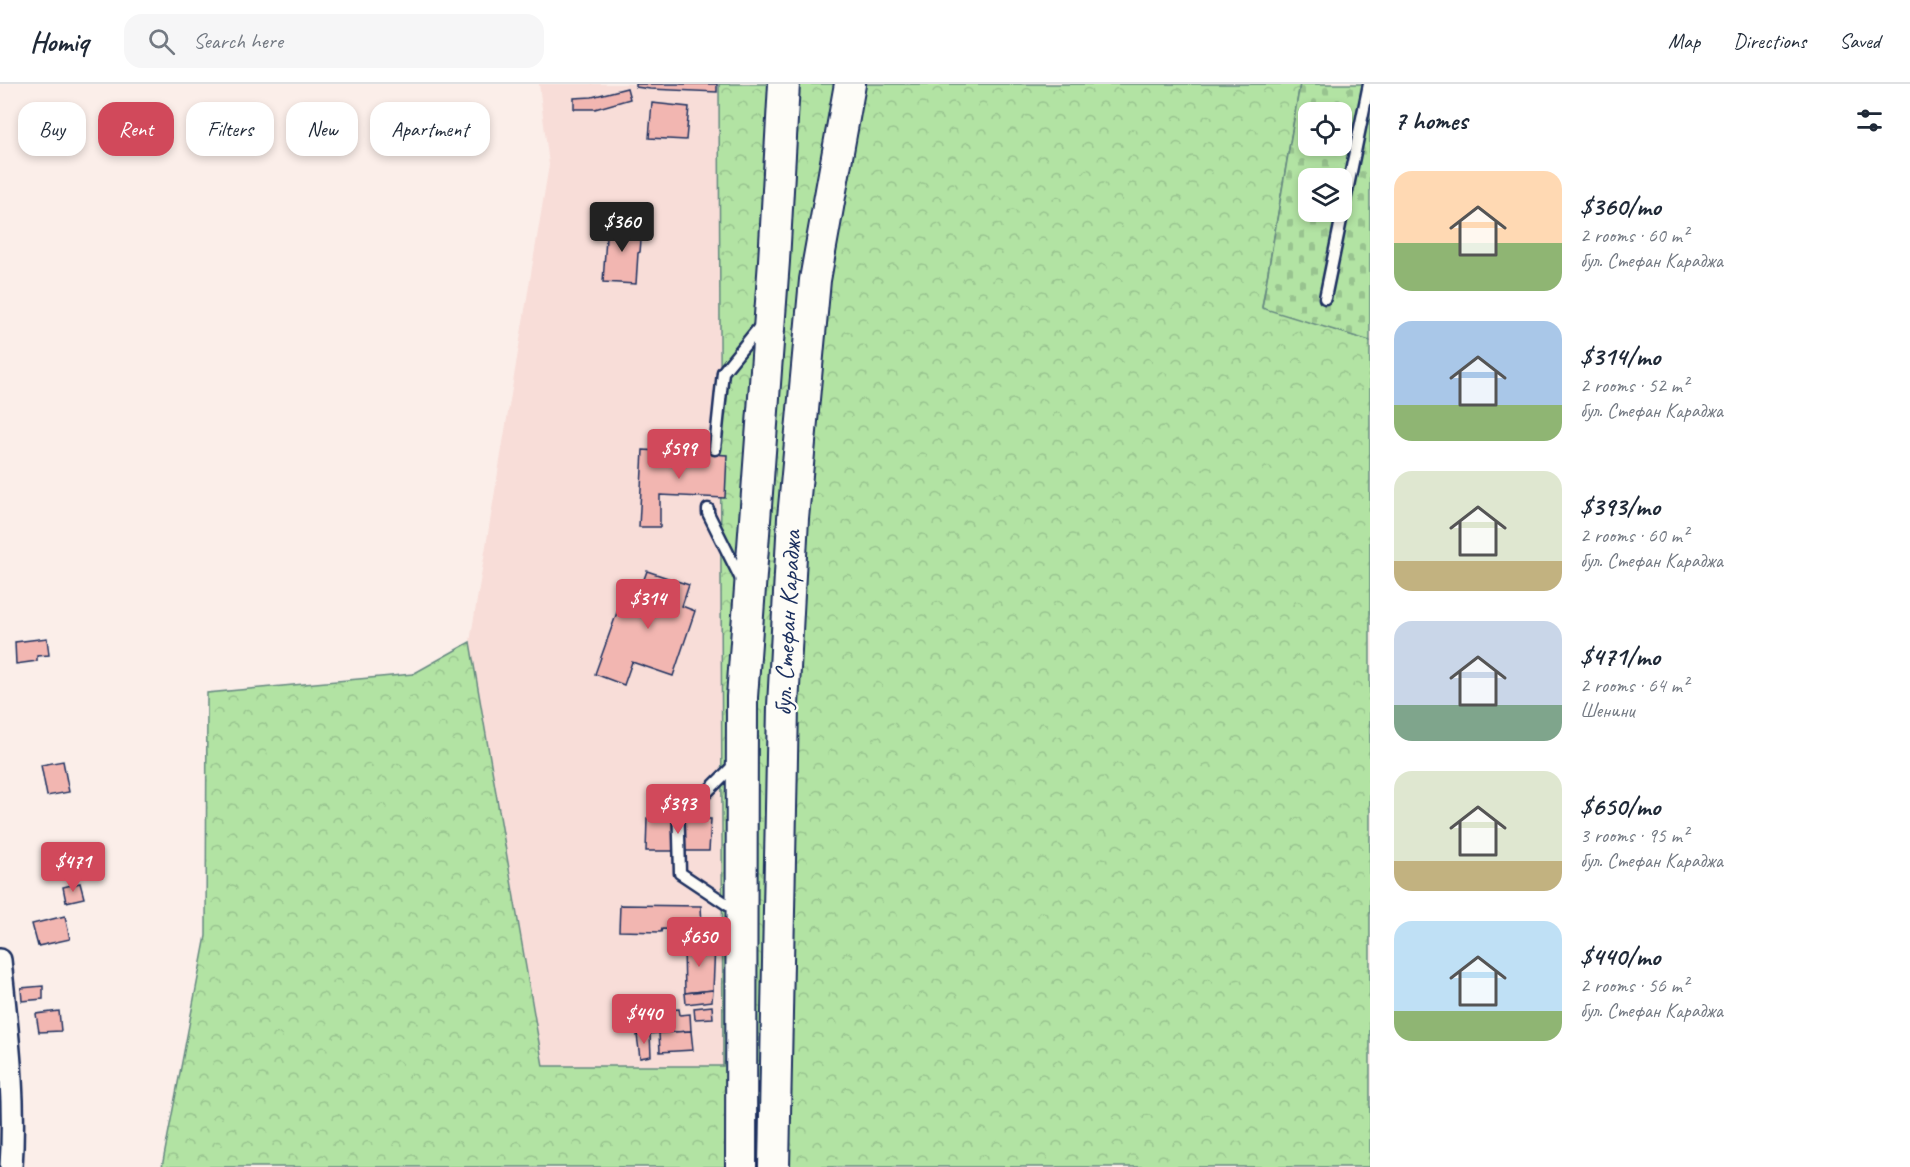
<!DOCTYPE html>
<meta charset="utf-8">
<style>
body{margin:0;font-family:Caveat,sans-serif;background:#f6f6f7;color:#1f2937;height:100vh;display:flex;flex-direction:column;font-size:22px;white-space:nowrap}
*{box-sizing:border-box;margin:0}
p{font-size:20px;color:#747a83}
.icon{flex:none;width:33px;height:33px;fill:none;stroke:currentColor;stroke-width:2;stroke-linecap:round;stroke-linejoin:round}
.map{position:relative;flex:1;overflow:hidden}
.side{display:flex;flex-direction:column;background:#fff;width:540px}
.side>*{flex:none}
.hud{position:absolute;left:18px;top:18px;width:570px;height:54px;display:flex;gap:12px}
.fabs{position:absolute;left:1298px;top:18px;display:grid;gap:12px}
.fabs a{display:grid;place-items:center;width:54px;height:54px;border-radius:12px;background:#fff;box-shadow:0 3px 9px #0003;font-size:30px}
.price{position:absolute;translate:-50% -51px;padding:0 14px;border-radius:6px;background:#d1495b;color:#fff;font-size:20px;line-height:39px;filter:drop-shadow(0 2px 3px #0008)}
.price::after{content:'';position:absolute;left:50%;top:36px;width:18px;height:14px;margin-left:-9px;background:inherit;clip-path:polygon(0 0,100% 0,50% 100%)}
.price.active{background:#222;color:#fff}
ul{padding:0;list-style:none}
li{display:flex;align-items:center;gap:18px;height:150px;padding:0 24px}
li span{display:grid;place-items:center;flex:none;width:168px;height:120px;border-radius:18px;color:#555}
li>.icon{margin-inline-start:auto}
span .icon{width:72px;height:72px;fill:#fffc;stroke-width:1}
li b{font-size:26px}
h2{display:flex;justify-content:space-between;align-items:center;height:72px;padding:0 24px;font-size:26px}
.pill{padding:0 21px;border-radius:18px;background:#fff;box-shadow:0 3px 9px #0003;font-size:21px;line-height:54px}
.pill.active{background:#d1495b;color:#fff}
header{display:flex;align-items:center;gap:36px;box-sizing:border-box;height:84px;padding:0 30px;background:#fff;border-bottom:2px solid #e0e1e3}
header strong{font-size:28px}
nav{display:flex;gap:33px;margin-inline-start:auto;font-size:21px}
.search{width:420px;height:54px;background:#f6f6f7;display:flex;align-items:center;gap:15px;box-sizing:border-box;padding:0 21px;border-radius:18px;color:#747a83;font-size:22px}
main{display:flex;flex:1;min-height:0}
.map>svg:first-child{display:block}
.built{fill:#f8ddd8}
.forest{fill:url(#forest-crowns);stroke:#668980;stroke-width:1.5}
.cemetery{fill:url(#cemetery-stones);stroke:#668980;stroke-width:1.5;fill-rule:evenodd}
.building{fill:#f2b6b1;stroke:#1b2f5e;stroke-width:1.5}
.lines{fill:none;stroke-linecap:round;stroke-linejoin:round}
.lane-casing{stroke:#1b2f5e;stroke-width:15}
.street-casing{stroke:#1b2f5e;stroke-width:26}
.secondary-casing{stroke:#1b2f5e;stroke-width:34}
.lane{stroke:#fdfcf7;stroke-width:10}
.street{stroke:#fdfcf7;stroke-width:21}
.secondary{stroke:#fdfcf7;stroke-width:30}
.labels{text-anchor:middle;dominant-baseline:central;stroke-width:4.5;stroke-linejoin:round;paint-order:stroke}
.street-label{font-size:26px;fill:#1b2f5e;stroke:#fdfcf7}
</style>
<header>
<strong>Homiq</strong>
<div class="search"><svg class="icon" aria-label="search" viewBox="0 0 24 24"><circle cx="10" cy="10" r="6"/><path d="M15 15l6 6"/></svg>Search here</div>
<nav><a>Map</a><a>Directions</a><a>Saved</a></nav>
</header>
<main>
<div class="map">
<svg width="1370" height="1083" viewBox="0 0 1370 1083">
<defs>
<pattern id="forest-crowns" width="20" height="18" patternUnits="userSpaceOnUse" patternTransform="scale(1.5)"><rect width="20" height="18" fill="#b2e3a3"/><path d="M2 6a3 3 0 1 1 6 0M12 15a3 3 0 1 1 6 0" fill="none" stroke="#98c38f"/></pattern>
<pattern id="cemetery-stones" width="16" height="16" patternUnits="userSpaceOnUse" patternTransform="scale(1.5)"><rect width="16" height="16" fill="#b2e3a3"/><path d="M2 7V4a2 2 0 0 1 4 0v3zM10 15v-3a2 2 0 0 1 4 0v3z" fill="#98c38f"/></pattern>
</defs>
<rect width="100%" height="100%" fill="#fbeee9"/>
<filter id="ink" filterUnits="userSpaceOnUse"><feTurbulence type="fractalNoise" baseFrequency=".0167" numOctaves="2"/><feDisplacementMap in="SourceGraphic" scale="12" xChannelSelector="R" yChannelSelector="G"/><feConvolveMatrix kernelMatrix="1 2 1 2 8 2 1 2 1" color-interpolation-filters="sRGB"/></filter>
<g filter="url(#ink)">
<path class="built" d="M 539,0 L 719,0 L 723,982 L 543,983 L 470,558 L 549,81 Z"/>
<path class="forest" d="M 719,0 L 1300,0 L 1262,223 L 1370,257 L 1370,1083 L 162,1083 L 206,852 L 207,609 L 413,590 L 470,558 L 543,982 L 723,982 Z"/>
<path class="cemetery" d="M 1300,0 L 1370,0 L 1370,257 L 1262,224 ZM 1308,28 L 1341,28 L 1341,62 L 1308,62 ZM 1308,94 L 1341,94 L 1341,128 L 1308,128 Z"/>
<g class="building">
<path d="M 636,0 L 717,0 L 717,8 L 650,5 L 636,3 Z"/>
<path d="M 627,4 L 630,15 L 595,25 L 574,25 L 574,14 L 592,13 Z"/>
<path d="M 652,19 L 689,23 L 686,56 L 649,54 Z"/>
<path d="M 607,139 L 640,141 L 639,155 L 641,156 L 640,168 L 638,169 L 636,200 L 603,198 Z"/>
<path d="M 643,366 L 727,371 L 725,414 L 660,411 L 660,443 L 639,443 Z"/>
<path d="M 647,487 L 689,501 L 682,522 L 695,527 L 673,592 L 632,578 L 624,601 L 595,590 L 620,520 L 633,525 Z"/>
<path d="M 47,554 L 49,571 L 37,572 L 37,577 L 16,580 L 15,558 Z"/>
<path d="M 63,677 L 69,708 L 47,712 L 41,681 Z"/>
<path d="M 647,734 L 711,735 L 709,767 L 646,767 Z"/>
<path d="M 80,799 L 84,814 L 66,818 L 63,803 Z"/>
<path d="M 620,821 L 701,822 L 702,842 L 687,846 L 662,845 L 661,848 L 619,847 Z"/>
<path d="M 65,832 L 70,855 L 38,862 L 32,840 Z"/>
<path d="M 715,861 L 713,906 L 685,909 L 684,862 Z"/>
<path d="M 43,902 L 43,915 L 22,917 L 21,904 Z"/>
<path d="M 713,906 L 712,917 L 686,920 L 685,909 Z"/>
<path d="M 712,922 L 713,934 L 695,935 L 694,924 Z"/>
<path d="M 679,925 L 680,931 L 690,930 L 691,947 L 659,949 L 657,933 L 668,932 L 668,926 Z"/>
<path d="M 59,927 L 61,947 L 39,948 L 36,930 Z"/>
<path d="M 657,933 L 659,949 L 646,950 L 645,934 Z"/>
<path d="M 691,947 L 693,966 L 660,968 L 659,949 Z"/>
<path d="M 650,950 L 651,972 L 640,974 L 637,951 Z"/>
</g>
<g class="lines">
<g class="lane-casing">
<g id="lane">
<path d="M 1325,214 L 1369,0"/>
<path d="M 715,365 L 723,288 L 762,240"/>
<path d="M 708,425 L 708,429 L 742,497"/>
<path d="M 737,678 L 705,710 L 678,715 L 680,789 L 737,827"/>
</g>
</g>
<g class="street-casing">
<path id="street" d="M 0,876 C 7,945 16,1014 11,1083"/>
</g>
<g class="secondary-casing">
<g id="secondary">
<path d="M 741,1083 L 742,613 L 774,177 L 784,0"/>
<path d="M 774,1083 L 783,622 L 793,434 L 815,196 L 850,0"/>
</g>
</g>
<use href="#lane" class="lane"/>
<use href="#street" class="street"/>
<use href="#secondary" class="secondary"/>
</g>
</g>
<g class="labels">
<g class="street-label">
<text transform="translate(787 539) rotate(-87)">бул. Стефан Караджа</text>
</g>
</g>
</svg>
<div class="fabs">
<a><svg class="icon" aria-label="locate" viewBox="0 0 24 24"><circle cx="12" cy="12" r="6"/><path d="M12 2v4M12 18v4M2 12h4M18 12h4"/></svg></a>
<a><svg class="icon" aria-label="layers" viewBox="0 0 24 24"><path d="M12 4l9 5-9 5-9-5zM3 14l9 5 9-5"/></svg></a>
</div>
<b class="price active" style="left:622px;top:169px">$360</b>
<b class="price" style="left:679px;top:396px">$599</b>
<b class="price" style="left:648px;top:546px">$314</b>
<b class="price" style="left:678px;top:751px">$393</b>
<b class="price" style="left:73px;top:809px">$471</b>
<b class="price" style="left:699px;top:884px">$650</b>
<b class="price" style="left:644px;top:961px">$440</b>
<div class="hud">
<a class="pill">Buy</a>
<a class="pill active">Rent</a>
<a class="pill">Filters</a>
<a class="pill">New</a>
<a class="pill">Apartment</a>
</div>
</div>
<section class="side">
<h2>7 homes<svg class="icon" aria-label="filters" viewBox="0 0 24 24"><path d="M4 7h16M4 17h16"/><circle cx="9" cy="7" r="2"/><circle cx="15" cy="17" r="2"/></svg></h2>
<ul>
<li><span style="background:linear-gradient(#ffd9b3 60%,#8fb573 0)"><svg class="icon" aria-label="home" viewBox="0 0 24 24"><path d="M3 11l9-7 9 7M6 9v11h12V9"/></svg></span><div><b>$360/mo</b><p>2 rooms · 60 m²</p><p>бул. Стефан Караджа</p></div></li>
<li><span style="background:linear-gradient(#a9c7e8 70%,#8fb573 0)"><svg class="icon" aria-label="home" viewBox="0 0 24 24"><path d="M3 11l9-7 9 7M6 9v11h12V9"/></svg></span><div><b>$314/mo</b><p>2 rooms · 52 m²</p><p>бул. Стефан Караджа</p></div></li>
<li><span style="background:linear-gradient(#dfe7d0 75%,#c2b280 0)"><svg class="icon" aria-label="home" viewBox="0 0 24 24"><path d="M3 11l9-7 9 7M6 9v11h12V9"/></svg></span><div><b>$393/mo</b><p>2 rooms · 60 m²</p><p>бул. Стефан Караджа</p></div></li>
<li><span style="background:linear-gradient(#c9d6e8 70%,#7fa58c 0)"><svg class="icon" aria-label="home" viewBox="0 0 24 24"><path d="M3 11l9-7 9 7M6 9v11h12V9"/></svg></span><div><b>$471/mo</b><p>2 rooms · 64 m²</p><p>Шенини</p></div></li>
<li><span style="background:linear-gradient(#dfe7d0 75%,#c2b280 0)"><svg class="icon" aria-label="home" viewBox="0 0 24 24"><path d="M3 11l9-7 9 7M6 9v11h12V9"/></svg></span><div><b>$650/mo</b><p>3 rooms · 95 m²</p><p>бул. Стефан Караджа</p></div></li>
<li><span style="background:linear-gradient(#bfe0f5 75%,#8fb573 0)"><svg class="icon" aria-label="home" viewBox="0 0 24 24"><path d="M3 11l9-7 9 7M6 9v11h12V9"/></svg></span><div><b>$440/mo</b><p>2 rooms · 56 m²</p><p>бул. Стефан Караджа</p></div></li>
</ul>
</section>
</main>
